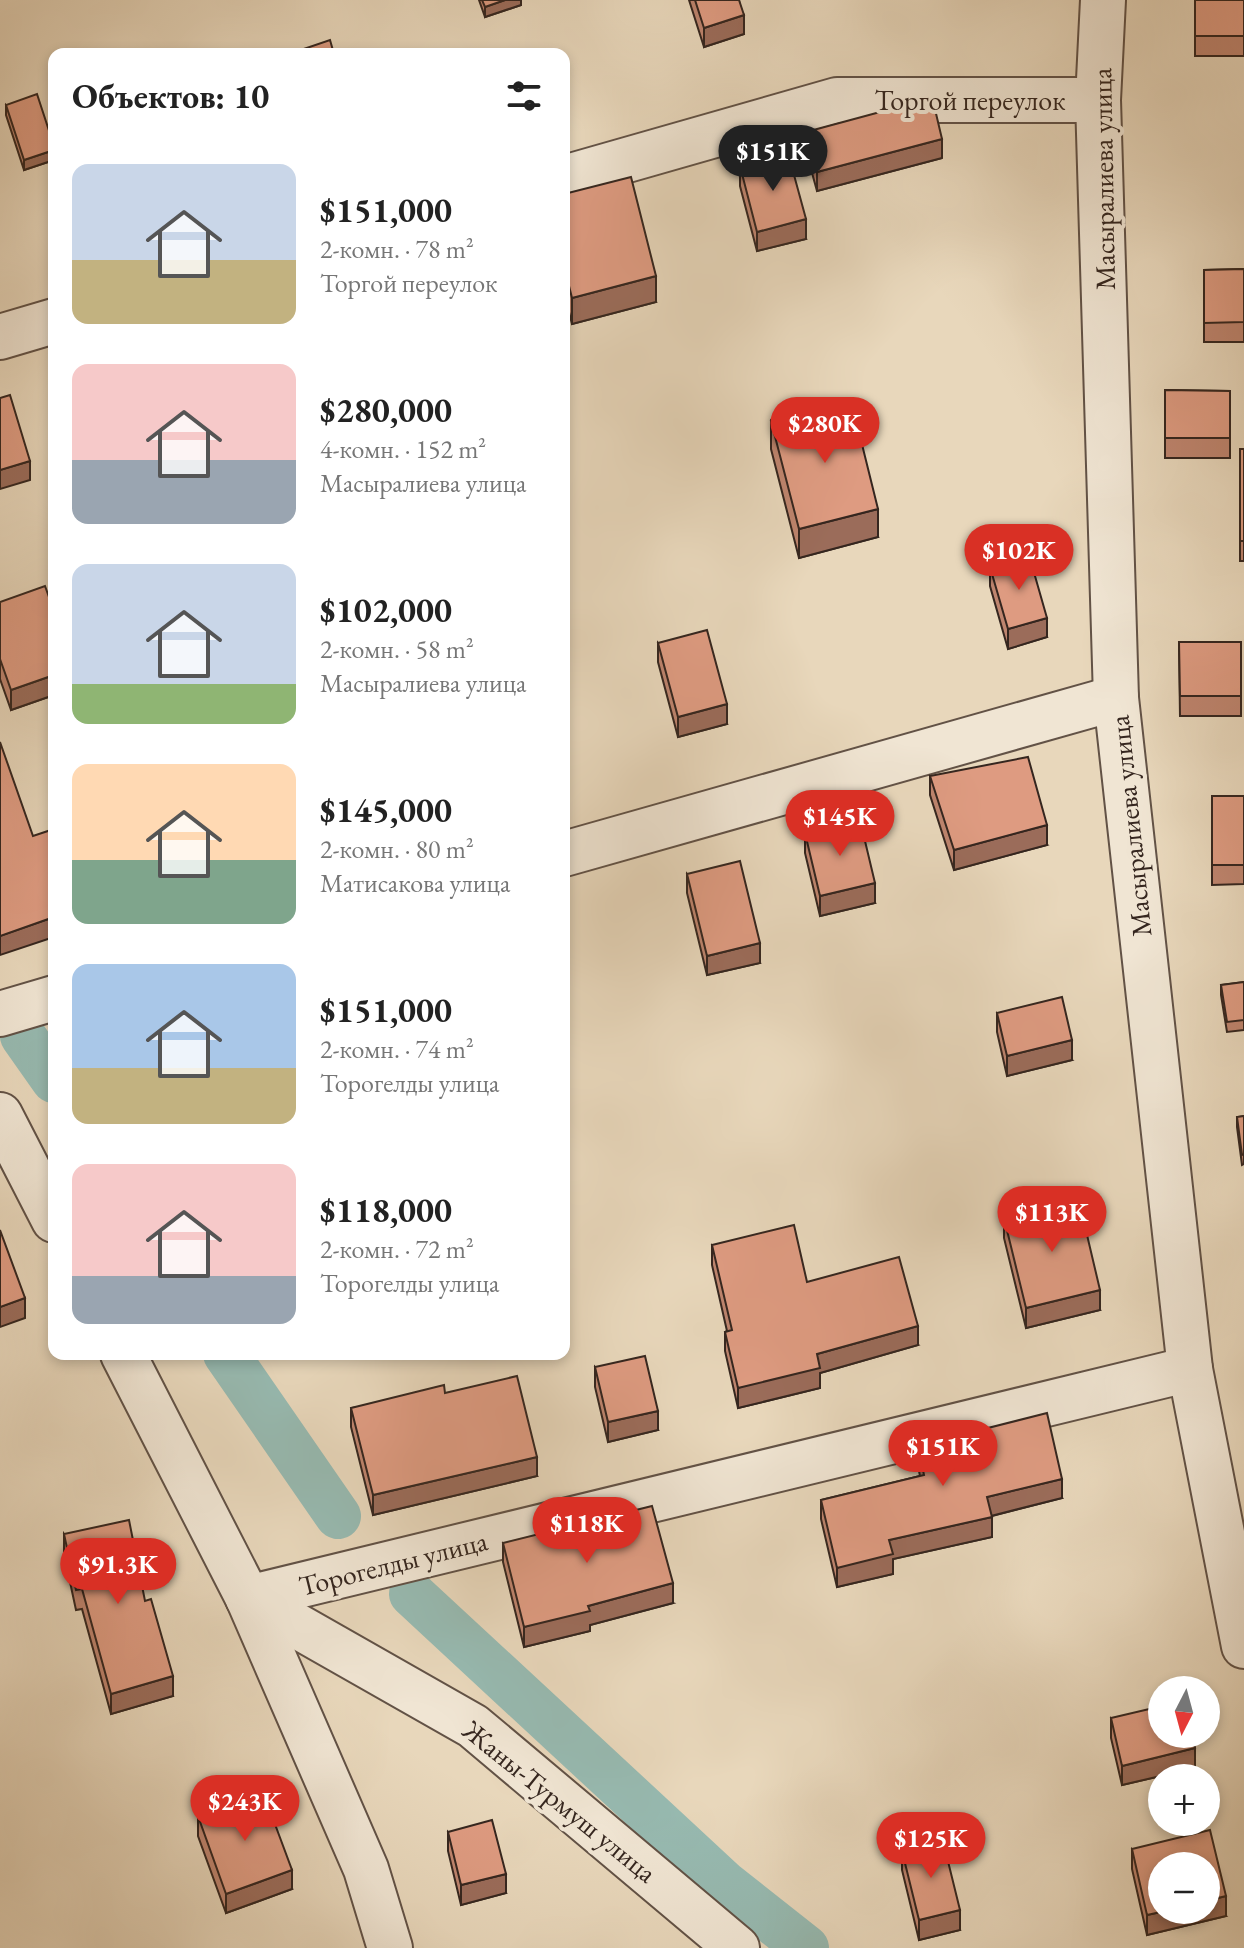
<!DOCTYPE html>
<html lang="ru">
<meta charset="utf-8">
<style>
body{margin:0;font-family:"EB Garamond",serif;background:#f6f6f6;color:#222;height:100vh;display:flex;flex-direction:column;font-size:30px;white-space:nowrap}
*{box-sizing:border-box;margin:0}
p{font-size:26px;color:#767676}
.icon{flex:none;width:44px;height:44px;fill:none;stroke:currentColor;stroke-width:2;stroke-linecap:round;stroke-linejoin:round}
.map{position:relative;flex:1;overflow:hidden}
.side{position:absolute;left:48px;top:48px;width:522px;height:1312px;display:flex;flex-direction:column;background:#fff;border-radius:16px;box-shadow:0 4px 12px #0003}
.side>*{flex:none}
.needle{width:52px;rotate:186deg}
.fabs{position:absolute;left:1148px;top:1676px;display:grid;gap:16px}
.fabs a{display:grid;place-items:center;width:72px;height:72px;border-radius:50%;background:#fff;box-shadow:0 4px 12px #0003;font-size:40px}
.price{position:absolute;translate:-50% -68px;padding:0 18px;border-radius:28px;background:#d93025;color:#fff;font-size:26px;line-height:52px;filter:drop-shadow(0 2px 4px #0008)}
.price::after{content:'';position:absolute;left:50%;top:48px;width:24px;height:18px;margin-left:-12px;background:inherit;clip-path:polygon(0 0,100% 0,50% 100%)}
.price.active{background:#222;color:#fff}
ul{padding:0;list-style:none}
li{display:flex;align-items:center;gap:24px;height:200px;padding:0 24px}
li span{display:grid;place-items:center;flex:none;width:224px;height:160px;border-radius:16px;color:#555}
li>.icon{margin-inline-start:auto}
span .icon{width:96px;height:96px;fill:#fffc;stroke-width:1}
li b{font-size:34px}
h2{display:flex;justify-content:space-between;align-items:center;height:96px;padding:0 24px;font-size:34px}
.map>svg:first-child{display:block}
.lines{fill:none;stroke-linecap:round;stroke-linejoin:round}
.canal{stroke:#97bab1;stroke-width:46}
.minor-casing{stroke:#625246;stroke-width:48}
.minor{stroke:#f0e5d3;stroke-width:44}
.wall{fill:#bf856f;stroke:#35261f;stroke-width:2}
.shaded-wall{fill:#9b6c5a;stroke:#35261f;stroke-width:2}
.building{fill:#de9b81;stroke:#35261f;stroke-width:2}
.labels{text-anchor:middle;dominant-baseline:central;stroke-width:8;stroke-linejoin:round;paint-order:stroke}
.street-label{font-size:28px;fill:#35261f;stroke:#f0e5d3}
</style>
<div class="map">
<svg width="1244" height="1948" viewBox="0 0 1244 1948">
<rect width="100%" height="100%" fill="#e8d7bb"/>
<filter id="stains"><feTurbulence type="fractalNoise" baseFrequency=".0025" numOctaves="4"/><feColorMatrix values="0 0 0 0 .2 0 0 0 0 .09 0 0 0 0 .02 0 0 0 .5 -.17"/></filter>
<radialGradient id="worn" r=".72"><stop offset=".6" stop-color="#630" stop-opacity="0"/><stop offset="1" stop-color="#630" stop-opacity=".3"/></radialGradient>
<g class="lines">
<g class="canal">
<path d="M 23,1036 L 54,1080"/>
<path d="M 226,1354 L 338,1516"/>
<path d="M 412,1594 L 725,1884 L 806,1948"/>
</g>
<g class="minor-casing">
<g id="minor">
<path d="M 1103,0 L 1098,100 L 1116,698 L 1190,1369 L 1244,1646"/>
<path d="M 564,178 L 837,100 L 1098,100"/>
<path d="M 0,337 L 54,321"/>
<path d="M 564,854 L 1116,698"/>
<path d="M 0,1014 L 54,998"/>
<path d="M 0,1115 L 54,1220"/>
<path d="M 123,1354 L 248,1598 L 366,1869 L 390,1948"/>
<path d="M 248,1598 L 1190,1369"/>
<path d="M 248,1598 L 473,1726 L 737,1948"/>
</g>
</g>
<use href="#minor" class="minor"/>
</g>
<g class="wall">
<path d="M 479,0 L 521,0 L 521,5 L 485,17 Z"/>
<path d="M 689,0 L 739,0 L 744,34 L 704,47 Z"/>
<rect x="1195" y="0" width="49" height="56"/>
<path d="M 6,105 L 54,146 L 54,160 L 24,170 L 6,115 Z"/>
<path d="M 806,132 L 942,158 L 817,191 L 806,151 Z"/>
<path d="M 740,166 L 806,239 L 757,251 L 740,186 Z"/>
<path d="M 564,194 L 656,302 L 572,324 L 564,292 Z"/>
<path d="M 1244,269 L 1244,342 L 1204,342 L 1204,270 Z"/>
<path d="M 1165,390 L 1230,391 L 1230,458 L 1165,458 Z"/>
<path d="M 771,421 L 878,537 L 799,558 L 771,449 Z"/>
<rect x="1240" y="449" width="4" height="112"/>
<path d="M 990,567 L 1047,637 L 1008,649 L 990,586 Z"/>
<path d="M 0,602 L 54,611 L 54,695 L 11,710 L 0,679 Z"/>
<path d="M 1179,642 L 1241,642 L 1241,716 L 1180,716 Z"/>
<path d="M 658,643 L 727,724 L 678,737 L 658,662 Z"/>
<path d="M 930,776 L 1047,845 L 954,870 L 930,795 Z"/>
<path d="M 1212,796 L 1244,796 L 1244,884 L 1212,885 Z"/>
<path d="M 805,833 L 875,903 L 820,916 L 805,853 Z"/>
<path d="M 687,874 L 760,963 L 707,975 L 687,893 Z"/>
<path d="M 1244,982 L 1244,1030 L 1227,1032 L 1221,995 L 1221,985 Z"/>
<path d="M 997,1013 L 1072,1060 L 1007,1076 L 997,1032 Z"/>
<path d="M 1244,1116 L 1244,1164 L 1242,1165 L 1237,1127 L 1237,1117 Z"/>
<path d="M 1004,1218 L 1100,1310 L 1026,1328 L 1004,1238 Z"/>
<path d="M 712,1245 L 807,1282 L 918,1345 L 820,1373 L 820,1388 L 738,1408 L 725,1351 L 725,1332 L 727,1331 L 712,1265 Z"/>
<path d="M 595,1367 L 658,1430 L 608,1442 L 595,1387 Z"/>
<path d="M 445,1393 L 537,1476 L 373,1515 L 351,1427 L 351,1408 Z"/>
<path d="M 972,1432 L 1062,1498 L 992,1516 L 992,1537 L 893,1559 L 893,1574 L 837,1587 L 821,1519 L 821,1500 L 920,1476 L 917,1461 L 917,1442 Z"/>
<path d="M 64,1534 L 173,1696 L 111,1714 L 82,1609 L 76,1610 L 64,1554 Z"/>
<path d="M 503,1543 L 673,1603 L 590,1625 L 590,1631 L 524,1647 L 503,1562 Z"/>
<path d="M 1111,1718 L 1195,1768 L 1122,1785 L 1111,1738 Z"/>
<path d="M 198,1816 L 292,1889 L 226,1913 L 198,1836 Z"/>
<path d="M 448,1832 L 506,1893 L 461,1905 L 448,1851 Z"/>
<path d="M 1132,1849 L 1226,1916 L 1147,1935 L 1132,1869 Z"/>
<path d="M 902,1851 L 960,1930 L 919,1940 L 902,1870 Z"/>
</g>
<g class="shaded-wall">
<path d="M 505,0 L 521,0 L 521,5 L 485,17 L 485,7 Z"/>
<path d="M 744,15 L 744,34 L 704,47 L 704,28 Z"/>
<path d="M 942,139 L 942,158 L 817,191 L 817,172 Z"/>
<path d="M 54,150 L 54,160 L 24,170 L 24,160 Z"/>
<path d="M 806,219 L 806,239 L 757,251 L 757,232 Z"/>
<path d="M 656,276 L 656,302 L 572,324 L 572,298 Z"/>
<path d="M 30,461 L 30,480 L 0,489 L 0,470 Z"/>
<path d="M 878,509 L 878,537 L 799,558 L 799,529 Z"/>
<path d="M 1047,618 L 1047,637 L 1008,649 L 1008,629 Z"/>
<path d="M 54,675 L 54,695 L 11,710 L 11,690 Z"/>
<path d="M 727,704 L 727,724 L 678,737 L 678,717 Z"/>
<path d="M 1047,825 L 1047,845 L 954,870 L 954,850 Z"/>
<path d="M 875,883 L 875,903 L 820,916 L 820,896 Z"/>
<path d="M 54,917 L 54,937 L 0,955 L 0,936 Z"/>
<path d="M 760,943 L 760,963 L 707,975 L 707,956 Z"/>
<path d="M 1072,1040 L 1072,1060 L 1007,1076 L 1007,1056 Z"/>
<path d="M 1100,1290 L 1100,1310 L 1026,1328 L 1026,1308 Z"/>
<path d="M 25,1298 L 25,1318 L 0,1327 L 0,1307 Z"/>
<path d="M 918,1326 L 918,1345 L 820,1373 L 820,1388 L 738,1408 L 738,1388 L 817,1354 Z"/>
<path d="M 658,1411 L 658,1430 L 608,1442 L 608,1422 Z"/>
<path d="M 537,1457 L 537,1476 L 373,1515 L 373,1495 Z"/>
<path d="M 1062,1479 L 1062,1498 L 987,1517 L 987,1497 Z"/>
<path d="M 992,1517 L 992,1537 L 893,1559 L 893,1574 L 837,1587 L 837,1568 L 889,1540 Z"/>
<path d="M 673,1583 L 673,1603 L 590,1625 L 590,1631 L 524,1647 L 524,1627 L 588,1606 Z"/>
<path d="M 173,1676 L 173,1696 L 111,1714 L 111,1694 Z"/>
<path d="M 1195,1748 L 1195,1768 L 1122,1785 L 1122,1766 Z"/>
<path d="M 292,1870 L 292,1889 L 226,1913 L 226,1894 Z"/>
<path d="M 506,1874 L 506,1893 L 461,1905 L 461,1885 Z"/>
<path d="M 1226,1896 L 1226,1916 L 1147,1935 L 1147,1915 L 1170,1910 L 1206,1910 L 1206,1901 Z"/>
<path d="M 960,1910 L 960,1930 L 919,1940 L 919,1920 Z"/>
</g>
<g class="building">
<path d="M 482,0 L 505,0 L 485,7 Z"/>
<path d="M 695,0 L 739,0 L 744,15 L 704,28 Z"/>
<rect x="1195" y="0" width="49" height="36"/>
<path d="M 330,40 L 334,54 L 289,54 Z"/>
<path d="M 37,94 L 54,146 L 54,150 L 24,160 L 6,105 Z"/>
<path d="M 906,105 L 934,105 L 942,139 L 817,172 L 806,132 Z"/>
<path d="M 788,153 L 806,219 L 757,232 L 740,166 Z"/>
<path d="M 631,177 L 656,276 L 572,298 L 564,266 L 564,194 Z"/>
<path d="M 1244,269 L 1244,322 L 1204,323 L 1204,270 Z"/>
<path d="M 1165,390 L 1230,391 L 1230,438 L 1165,438 Z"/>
<path d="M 10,395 L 30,461 L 0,470 L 0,398 Z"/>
<path d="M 851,400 L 878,509 L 799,529 L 771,421 Z"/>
<rect x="1240" y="449" width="4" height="92"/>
<path d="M 1029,555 L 1047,618 L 1008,629 L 990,567 Z"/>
<path d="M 45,586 L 54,611 L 54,675 L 11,690 L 0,659 L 0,602 Z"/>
<path d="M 707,630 L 727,704 L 678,717 L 658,643 Z"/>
<path d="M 1179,642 L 1241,642 L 1241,696 L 1180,696 Z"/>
<path d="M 0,742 L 33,836 L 54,829 L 54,917 L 0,936 Z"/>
<path d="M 1028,757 L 1047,825 L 954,850 L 930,776 Z"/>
<rect x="1212" y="796" width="32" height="69"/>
<path d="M 860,820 L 875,883 L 820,896 L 805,833 Z"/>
<path d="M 740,861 L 760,943 L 707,956 L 687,874 Z"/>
<path d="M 1244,982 L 1244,1020 L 1227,1022 L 1221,985 Z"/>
<path d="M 1062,997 L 1072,1040 L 1007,1056 L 997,1013 Z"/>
<path d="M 1244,1116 L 1244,1154 L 1242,1155 L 1237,1117 Z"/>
<path d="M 1079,1201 L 1100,1290 L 1026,1308 L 1004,1218 Z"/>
<path d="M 794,1225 L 807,1282 L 899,1257 L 918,1326 L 817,1354 L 820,1368 L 738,1388 L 725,1332 L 732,1330 L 712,1245 Z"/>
<path d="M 0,1230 L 25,1298 L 0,1307 Z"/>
<path d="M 645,1356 L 658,1411 L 608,1422 L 595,1367 Z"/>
<path d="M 517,1376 L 537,1457 L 373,1495 L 351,1408 L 444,1385 L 445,1393 Z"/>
<path d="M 1047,1413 L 1062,1479 L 987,1497 L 992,1517 L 889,1540 L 893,1554 L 837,1568 L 821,1500 L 924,1475 L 917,1442 L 971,1428 L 972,1432 Z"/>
<path d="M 652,1506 L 673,1583 L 588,1606 L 590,1611 L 524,1627 L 503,1543 Z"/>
<path d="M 129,1520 L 145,1601 L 151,1599 L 173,1676 L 111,1694 L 82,1589 L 76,1590 L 64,1534 Z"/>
<path d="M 1162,1706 L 1162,1734 L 1192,1734 L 1195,1748 L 1122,1766 L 1111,1718 Z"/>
<path d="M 263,1792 L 292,1870 L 226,1894 L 198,1816 Z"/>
<path d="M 492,1820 L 506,1874 L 461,1885 L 448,1832 Z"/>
<path d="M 1210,1830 L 1226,1896 L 1206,1901 L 1206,1866 L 1162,1866 L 1162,1910 L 1170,1910 L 1147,1915 L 1132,1849 Z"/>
<path d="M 943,1841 L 960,1910 L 919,1920 L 902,1851 Z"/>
</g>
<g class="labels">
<g class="street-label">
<text x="970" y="100">Торгой переулок</text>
<text transform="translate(1103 179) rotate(-91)">Масыралиева улица</text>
<text transform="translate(1130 826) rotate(-96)">Масыралиева улица</text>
<text transform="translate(393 1563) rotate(-14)">Торогелды улица</text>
<text transform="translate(560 1801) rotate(39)">Жаны-Турмуш улица</text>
</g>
</g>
<rect width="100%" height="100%" filter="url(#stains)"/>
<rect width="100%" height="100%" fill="url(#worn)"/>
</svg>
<div class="fabs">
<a><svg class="needle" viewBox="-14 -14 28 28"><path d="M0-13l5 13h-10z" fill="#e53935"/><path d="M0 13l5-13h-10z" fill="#767676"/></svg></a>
<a>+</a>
<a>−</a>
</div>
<b class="price active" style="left:773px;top:193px">$151K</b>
<b class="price" style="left:825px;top:465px">$280K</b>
<b class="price" style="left:1019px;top:592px">$102K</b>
<b class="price" style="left:840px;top:858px">$145K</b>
<b class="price" style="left:1052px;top:1254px">$113K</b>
<b class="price" style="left:943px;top:1488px">$151K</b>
<b class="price" style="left:587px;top:1565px">$118K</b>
<b class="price" style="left:118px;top:1606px">$91.3K</b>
<b class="price" style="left:245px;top:1843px">$243K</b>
<b class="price" style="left:931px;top:1880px">$125K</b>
<section class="side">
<h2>Объектов: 10<svg class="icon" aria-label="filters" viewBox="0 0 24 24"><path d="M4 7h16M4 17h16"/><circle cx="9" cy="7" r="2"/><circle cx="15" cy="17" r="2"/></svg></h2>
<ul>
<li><span style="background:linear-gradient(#c9d6e8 60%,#c2b280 0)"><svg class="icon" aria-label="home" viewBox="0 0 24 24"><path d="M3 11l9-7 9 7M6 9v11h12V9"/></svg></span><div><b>$151,000</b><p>2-комн. · 78 m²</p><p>Торгой переулок</p></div></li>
<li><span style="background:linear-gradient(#f6c9c9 60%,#9aa5b1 0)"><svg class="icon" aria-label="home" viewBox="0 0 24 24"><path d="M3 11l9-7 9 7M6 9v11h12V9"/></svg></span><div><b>$280,000</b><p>4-комн. · 152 m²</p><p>Масыралиева улица</p></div></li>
<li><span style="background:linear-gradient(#c9d6e8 75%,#8fb573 0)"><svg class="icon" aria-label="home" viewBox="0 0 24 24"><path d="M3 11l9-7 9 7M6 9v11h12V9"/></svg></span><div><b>$102,000</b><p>2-комн. · 58 m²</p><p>Масыралиева улица</p></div></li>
<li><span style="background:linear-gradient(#ffd9b3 60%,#7fa58c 0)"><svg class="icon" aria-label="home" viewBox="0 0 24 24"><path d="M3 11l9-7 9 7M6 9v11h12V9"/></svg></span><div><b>$145,000</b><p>2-комн. · 80 m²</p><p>Матисакова улица</p></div></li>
<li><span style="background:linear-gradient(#a9c7e8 65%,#c2b280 0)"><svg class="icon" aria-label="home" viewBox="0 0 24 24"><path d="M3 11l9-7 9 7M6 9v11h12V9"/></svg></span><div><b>$151,000</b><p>2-комн. · 74 m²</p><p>Торогелды улица</p></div></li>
<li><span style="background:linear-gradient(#f6c9c9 70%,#9aa5b1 0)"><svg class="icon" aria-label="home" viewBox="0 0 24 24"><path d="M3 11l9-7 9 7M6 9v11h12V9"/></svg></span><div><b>$118,000</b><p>2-комн. · 72 m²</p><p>Торогелды улица</p></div></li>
</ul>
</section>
</div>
